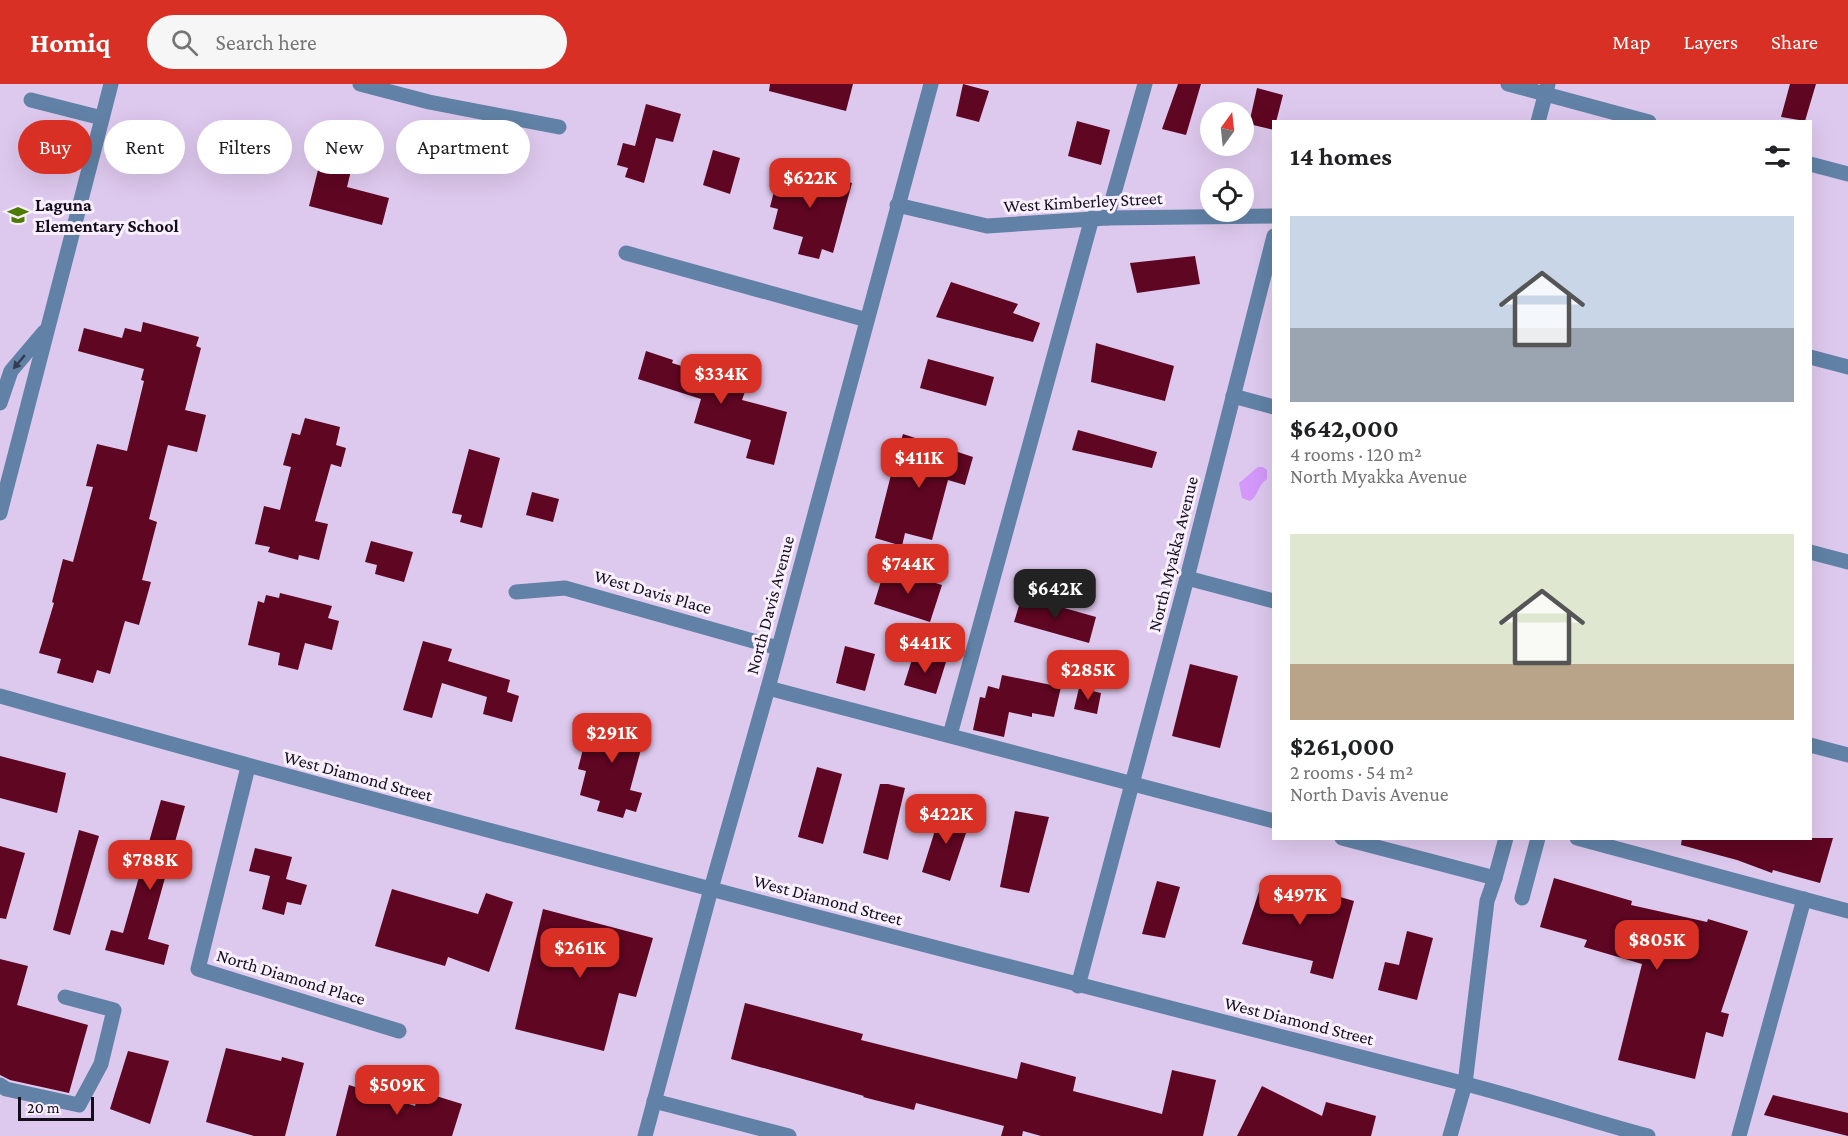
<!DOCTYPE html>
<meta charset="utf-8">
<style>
body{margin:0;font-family:"Crimson Pro",serif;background:#f6f6f6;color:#202124;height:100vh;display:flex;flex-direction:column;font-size:22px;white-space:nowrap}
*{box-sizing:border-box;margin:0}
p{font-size:20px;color:#757577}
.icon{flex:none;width:33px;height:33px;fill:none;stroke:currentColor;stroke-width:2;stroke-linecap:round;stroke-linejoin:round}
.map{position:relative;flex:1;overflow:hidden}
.panel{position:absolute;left:1272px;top:36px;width:540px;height:720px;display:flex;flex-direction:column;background:#fff;border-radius:0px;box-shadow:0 6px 24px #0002}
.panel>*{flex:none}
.top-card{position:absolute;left:18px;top:36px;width:570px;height:54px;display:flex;gap:12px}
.needle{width:39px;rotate:15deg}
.tools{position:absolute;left:1200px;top:18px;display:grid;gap:12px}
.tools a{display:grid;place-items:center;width:54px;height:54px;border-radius:50%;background:#fff;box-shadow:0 6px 24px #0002;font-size:30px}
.scale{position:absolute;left:18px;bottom:15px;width:76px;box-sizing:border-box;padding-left:6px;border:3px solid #160e1b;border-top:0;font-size:16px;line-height:21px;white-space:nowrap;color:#160e1b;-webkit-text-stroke:4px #f8efff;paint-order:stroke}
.price{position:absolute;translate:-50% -51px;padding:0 14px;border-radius:12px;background:#d93025;color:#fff;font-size:20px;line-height:39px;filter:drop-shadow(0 2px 3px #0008)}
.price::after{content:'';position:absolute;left:50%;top:36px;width:18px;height:14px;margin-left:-9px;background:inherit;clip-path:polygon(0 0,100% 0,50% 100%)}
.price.on{background:#222;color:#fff}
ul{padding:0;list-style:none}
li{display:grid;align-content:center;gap:12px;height:318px;padding:0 18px}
li span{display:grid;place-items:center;height:186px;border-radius:0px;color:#555}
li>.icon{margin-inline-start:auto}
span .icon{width:108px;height:108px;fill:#fffc;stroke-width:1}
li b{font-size:26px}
h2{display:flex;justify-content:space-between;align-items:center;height:72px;padding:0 18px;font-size:26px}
.pill{padding:0 21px;border-radius:27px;background:#fff;box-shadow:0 6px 24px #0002;font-size:21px;line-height:54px}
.pill.on{background:#d93025;color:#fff}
header{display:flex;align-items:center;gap:36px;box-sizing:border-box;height:84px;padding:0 30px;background:#d93025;color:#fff}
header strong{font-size:28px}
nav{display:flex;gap:33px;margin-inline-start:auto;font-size:21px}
.search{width:420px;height:54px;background:#f6f6f6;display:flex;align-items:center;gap:15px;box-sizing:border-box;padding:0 21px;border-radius:33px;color:#757577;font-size:22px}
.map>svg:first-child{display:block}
.water{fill:#d398fa}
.building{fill:#5f0622}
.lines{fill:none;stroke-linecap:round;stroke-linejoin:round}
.minor{stroke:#6182a6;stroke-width:15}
.oneway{fill:#343c53}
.labels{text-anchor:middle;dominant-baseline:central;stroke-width:6;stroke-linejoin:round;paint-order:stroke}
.street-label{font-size:18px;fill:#160e1b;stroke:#f8efff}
.poi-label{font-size:18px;font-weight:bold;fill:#160e1b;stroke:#f8efff;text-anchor:start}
</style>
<header>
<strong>Homiq</strong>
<div class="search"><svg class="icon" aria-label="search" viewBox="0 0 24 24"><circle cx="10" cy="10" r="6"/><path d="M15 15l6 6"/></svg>Search here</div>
<nav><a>Map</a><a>Layers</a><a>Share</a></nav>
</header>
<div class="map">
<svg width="1848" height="1052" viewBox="0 0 1848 1052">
<rect width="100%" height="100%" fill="#dec9ee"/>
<path class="water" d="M 1258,383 L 1263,383 L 1267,386 L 1267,395 C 1257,402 1258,413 1250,417 L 1242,414 L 1239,399 C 1246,394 1251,388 1258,383 Z"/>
<g class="building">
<path d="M 770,0 L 853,0 L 846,27 L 769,7 Z"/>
<path d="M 963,0 L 989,7 L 979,38 L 956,32 Z"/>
<path d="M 1178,0 L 1201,0 L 1186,51 L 1162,45 Z"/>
<path d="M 1790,0 L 1816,0 L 1805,37 L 1781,33 Z"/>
<path d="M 1257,4 L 1283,11 L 1276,38 L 1274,38 L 1274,46 L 1249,40 Z"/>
<path d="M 646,20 L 681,30 L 673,58 L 656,54 L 644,99 L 625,93 L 628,84 L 617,81 L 623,59 L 635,62 Z"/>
<path d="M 1077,37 L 1110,46 L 1101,81 L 1068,72 Z"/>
<path d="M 324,62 L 355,70 L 347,103 L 389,114 L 382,141 L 309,122 Z"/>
<path d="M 713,66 L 740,74 L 730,110 L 703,101 Z"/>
<path d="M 790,82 L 852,99 L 833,169 L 822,165 L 819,175 L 798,170 L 803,153 L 773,145 L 778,125 L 770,123 L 780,84 L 789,87 Z"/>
<path d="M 1195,172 L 1200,200 L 1137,209 L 1130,179 Z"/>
<path d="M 951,198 L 1018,220 L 1013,229 L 1040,239 L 1033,258 L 936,233 Z"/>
<path d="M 143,238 L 199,253 L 196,262 L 201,264 L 185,326 L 206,331 L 197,368 L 168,361 L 149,435 L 157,438 L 142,496 L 151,498 L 139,541 L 125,537 L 110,590 L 97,586 L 93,599 L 57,589 L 61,575 L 39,569 L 54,519 L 52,518 L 63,475 L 73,478 L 93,403 L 86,402 L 97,360 L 127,367 L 144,297 L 141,296 L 144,285 L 78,267 L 84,244 L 122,254 L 125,244 L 141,248 Z"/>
<path d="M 1096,259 L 1174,282 L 1165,317 L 1091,298 Z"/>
<path d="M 646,267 L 673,276 L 672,279 L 747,302 L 742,316 L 787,328 L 774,381 L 746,374 L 751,356 L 694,339 L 701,315 L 638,295 Z"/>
<path d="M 928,275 L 994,293 L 986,322 L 920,304 Z"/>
<path d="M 305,334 L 340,343 L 336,361 L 346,364 L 341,383 L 331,380 L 315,437 L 328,440 L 319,476 L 299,471 L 298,476 L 268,468 L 270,463 L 255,460 L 264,422 L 280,426 L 291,383 L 283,381 L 292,349 L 300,351 Z"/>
<path d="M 1078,346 L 1157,368 L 1152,384 L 1072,366 Z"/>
<path d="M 903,350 L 973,373 L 965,401 L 948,396 L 932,456 L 905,449 L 902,462 L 875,454 L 894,379 Z"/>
<path d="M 469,365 L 500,374 L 482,444 L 460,438 L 462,431 L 452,429 Z"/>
<path d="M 532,408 L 559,415 L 553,438 L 526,431 Z"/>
<path d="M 371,457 L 413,468 L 404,498 L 375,490 L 377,481 L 365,478 Z"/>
<path d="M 885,484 L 942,501 L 930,538 L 874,520 Z"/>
<path d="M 280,509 L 332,522 L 328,534 L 339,537 L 332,566 L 305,559 L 298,586 L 278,581 L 280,569 L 248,561 L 258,517 L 264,519 L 266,511 L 279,514 Z"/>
<path d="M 1022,512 L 1096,533 L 1089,559 L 1014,538 Z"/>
<path d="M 423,557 L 452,565 L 448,577 L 510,596 L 507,608 L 519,612 L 512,638 L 483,630 L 487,613 L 442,599 L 432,634 L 403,626 Z"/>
<path d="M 845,562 L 875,570 L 865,607 L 836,599 Z"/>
<path d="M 914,569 L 946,578 L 936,610 L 904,601 Z"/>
<path d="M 1190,580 L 1238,592 L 1220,664 L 1172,652 Z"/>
<path d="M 1002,591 L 1061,603 L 1054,633 L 1032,629 L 1032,633 L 1009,628 L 1004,653 L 973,646 L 980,613 L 985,614 L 988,602 L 999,605 Z"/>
<path d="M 1079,604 L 1101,609 L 1097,630 L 1074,625 Z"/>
<path d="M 592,629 L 647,643 L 630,706 L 642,709 L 636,728 L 626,725 L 623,734 L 597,727 L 600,717 L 580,711 L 586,687 L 578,685 Z"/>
<path d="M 0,672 L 66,689 L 57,729 L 0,714 Z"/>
<path d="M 817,683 L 842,690 L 823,760 L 798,753 Z"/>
<path d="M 880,700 L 888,700 L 905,704 L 888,776 L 863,769 Z"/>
<path d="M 161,716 L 185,722 L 148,855 L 169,861 L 164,881 L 105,866 L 111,846 L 123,849 Z"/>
<path d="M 942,724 L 971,734 L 950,797 L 922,788 Z"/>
<path d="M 1015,727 L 1049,733 L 1029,809 L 1000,803 Z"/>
<path d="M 79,746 L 99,752 L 70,851 L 53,846 Z"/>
<path d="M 1682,754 L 1833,754 L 1820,799 L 1773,786 L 1772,789 L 1737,776 L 1681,761 Z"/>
<path d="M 0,762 L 25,769 L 6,835 L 0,834 Z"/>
<path d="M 255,764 L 292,773 L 286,795 L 307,801 L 301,821 L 287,818 L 284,831 L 262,825 L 270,792 L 249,787 Z"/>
<path d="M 1554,794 L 1632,817 L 1631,821 L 1707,838 L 1708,835 L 1748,847 L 1721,928 L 1729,930 L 1723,953 L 1706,948 L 1695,995 L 1618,976 L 1642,880 L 1584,863 L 1587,856 L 1540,843 Z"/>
<path d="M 1157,797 L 1180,803 L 1165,854 L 1142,850 Z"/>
<path d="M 1262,798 L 1330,812 L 1330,810 L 1354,817 L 1333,895 L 1310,889 L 1313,877 L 1242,860 Z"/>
<path d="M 392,805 L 478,830 L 486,809 L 513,818 L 489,888 L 448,873 L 445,882 L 375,862 Z"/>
<path d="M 543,825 L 653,854 L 636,913 L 619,909 L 604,967 L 515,945 Z"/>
<path d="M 1407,847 L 1433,854 L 1417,916 L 1378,906 L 1385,878 L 1399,881 Z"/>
<path d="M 0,875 L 28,882 L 17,921 L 88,941 L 69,1009 L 10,996 L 0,991 Z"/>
<path d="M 745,919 L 863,950 L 861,956 L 1017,995 L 1021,978 L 1076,993 L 1073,1007 L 1162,1030 L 1172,986 L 1216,996 L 1203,1052 L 1041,1052 L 1023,1047 L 1022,1052 L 1001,1052 L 1004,1042 L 916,1019 L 914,1026 L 863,1013 L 864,1012 L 731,975 Z"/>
<path d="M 226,964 L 281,977 L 282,973 L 304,979 L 285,1052 L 254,1052 L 206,1038 Z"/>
<path d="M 128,967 L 169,977 L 150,1040 L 110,1025 Z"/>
<path d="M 349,1001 L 415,1022 L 420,1007 L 462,1020 L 452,1052 L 336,1052 Z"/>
<path d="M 1262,1002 L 1322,1032 L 1326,1018 L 1376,1032 L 1371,1052 L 1237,1052 Z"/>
<path d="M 1773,1011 L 1848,1029 L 1848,1052 L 1764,1031 Z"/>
</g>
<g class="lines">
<g class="minor">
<path d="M 360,0 L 429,18 L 559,43"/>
<path d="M 1508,0 L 1649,38"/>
<path d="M 31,16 L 102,34"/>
<path d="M 1538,38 L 1548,0"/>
<path d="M 1810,80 L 1848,90"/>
<path d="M 897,121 L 987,142 L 1107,134 L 1274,132"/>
<path d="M 1107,134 L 1145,0"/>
<path d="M 626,169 L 867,236"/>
<path d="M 1810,273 L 1848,283"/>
<path d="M 1233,312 L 1274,323"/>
<path d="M 0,319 L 11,287 L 44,248"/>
<path d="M 0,429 L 111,0"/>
<path d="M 1810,468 L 1848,478"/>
<path d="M 1187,494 L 1274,517"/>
<path d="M 516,508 L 565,504 L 778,564"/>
<path d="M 768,604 L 1274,737"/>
<path d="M 0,612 C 484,749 971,873 1458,998 C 1522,1014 1584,1035 1648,1052"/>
<path d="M 950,651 L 1092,134"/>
<path d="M 1810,661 L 1848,671"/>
<path d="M 248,683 L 198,885 L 399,947"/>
<path d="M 1342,754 L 1495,794 L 1487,817 L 1465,1000 L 1450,1052"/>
<path d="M 1577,754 L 1848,827"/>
<path d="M 1495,794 L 1506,754"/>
<path d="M 1522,814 L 1538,754"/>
<path d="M 1078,902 L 1187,494 L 1274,152"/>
<path d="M 0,1001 L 6,1005 L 79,1021 L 101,980 L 114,926 L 65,913"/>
<path d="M 654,1017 L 789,1052"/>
<path d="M 645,1052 L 711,805 L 768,604 L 931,0"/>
<path d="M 1739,1052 L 1804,815"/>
</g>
</g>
<defs><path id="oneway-solid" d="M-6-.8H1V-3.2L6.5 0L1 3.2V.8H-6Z" transform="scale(1.5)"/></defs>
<use class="oneway" href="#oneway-solid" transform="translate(19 278) rotate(130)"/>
<defs>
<g id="school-bare" transform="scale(1.62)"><path d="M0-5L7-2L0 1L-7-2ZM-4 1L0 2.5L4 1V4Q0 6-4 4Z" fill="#4d7b00" stroke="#f8efff" stroke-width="2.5" paint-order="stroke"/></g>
</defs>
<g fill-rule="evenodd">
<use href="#school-bare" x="18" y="131"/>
</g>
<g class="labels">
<g class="street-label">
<text transform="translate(1083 118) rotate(-3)">West Kimberley Street</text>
<text transform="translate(1173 470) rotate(-76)">North Myakka Avenue</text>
<text transform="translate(653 508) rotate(16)">West Davis Place</text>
<text transform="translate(770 521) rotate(-75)">North Davis Avenue</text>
<text transform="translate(358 692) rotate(15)">West Diamond Street</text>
<text transform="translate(828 816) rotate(15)">West Diamond Street</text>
<text transform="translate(291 893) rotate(17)">North Diamond Place</text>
<text transform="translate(1299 937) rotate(14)">West Diamond Street</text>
</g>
<g class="poi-label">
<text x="35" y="121">Laguna<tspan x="35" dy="21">Elementary School</tspan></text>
</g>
</g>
</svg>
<div class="tools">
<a><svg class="needle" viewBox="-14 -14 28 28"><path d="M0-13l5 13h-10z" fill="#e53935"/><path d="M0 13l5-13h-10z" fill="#757577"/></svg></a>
<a><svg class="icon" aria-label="locate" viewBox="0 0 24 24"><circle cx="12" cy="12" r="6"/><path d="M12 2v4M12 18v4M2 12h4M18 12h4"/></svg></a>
</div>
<div class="scale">20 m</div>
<b class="price" style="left:810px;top:125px">$622K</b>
<b class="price" style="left:721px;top:321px">$334K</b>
<b class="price" style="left:919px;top:405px">$411K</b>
<b class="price" style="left:908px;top:511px">$744K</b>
<b class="price on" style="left:1055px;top:536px">$642K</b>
<b class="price" style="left:925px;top:590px">$441K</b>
<b class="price" style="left:1088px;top:617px">$285K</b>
<b class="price" style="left:612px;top:680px">$291K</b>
<b class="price" style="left:946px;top:761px">$422K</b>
<b class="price" style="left:150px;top:807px">$788K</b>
<b class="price" style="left:1300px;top:842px">$497K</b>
<b class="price" style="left:1657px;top:887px">$805K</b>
<b class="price" style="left:580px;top:895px">$261K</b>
<b class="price" style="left:397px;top:1032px">$509K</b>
<div class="top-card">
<a class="pill on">Buy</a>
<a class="pill">Rent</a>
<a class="pill">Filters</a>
<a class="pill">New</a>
<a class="pill">Apartment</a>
</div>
<section class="panel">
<h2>14 homes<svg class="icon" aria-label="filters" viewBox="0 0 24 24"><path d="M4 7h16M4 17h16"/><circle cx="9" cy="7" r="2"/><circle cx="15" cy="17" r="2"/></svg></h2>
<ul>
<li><span style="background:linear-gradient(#c9d6e8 60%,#9aa5b1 0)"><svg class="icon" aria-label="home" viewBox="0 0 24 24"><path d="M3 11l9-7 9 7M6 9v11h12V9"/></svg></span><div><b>$642,000</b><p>4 rooms · 120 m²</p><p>North Myakka Avenue</p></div></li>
<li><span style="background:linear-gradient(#dfe7d0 70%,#b9a48a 0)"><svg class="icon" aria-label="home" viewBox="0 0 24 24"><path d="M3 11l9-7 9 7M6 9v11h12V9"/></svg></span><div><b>$261,000</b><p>2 rooms · 54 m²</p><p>North Davis Avenue</p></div></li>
</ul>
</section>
</div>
